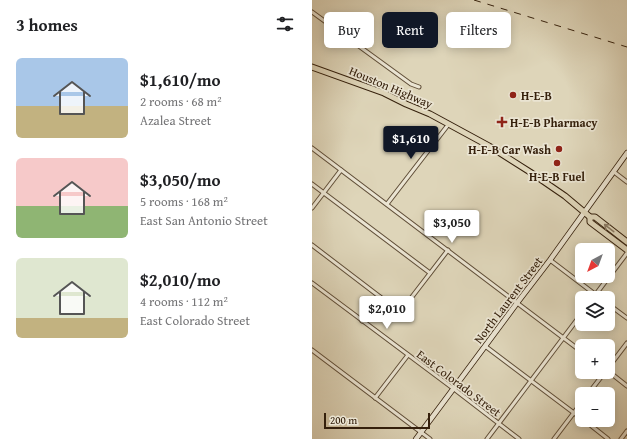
<!DOCTYPE html>
<meta charset="utf-8">
<style>
body{margin:0;font-family:"Gentium Book Plus",serif;background:#f2f2f2;color:#202124;height:100vh;display:flex;flex-direction:column;font-size:15px;white-space:nowrap}
*{box-sizing:border-box;margin:0}
p{font-size:13px;color:#757577}
.icon{flex:none;width:22px;height:22px;fill:none;stroke:currentColor;stroke-width:2;stroke-linecap:round;stroke-linejoin:round}
.map{position:relative;flex:1;overflow:hidden}
.drawer{display:flex;flex-direction:column;background:#fff;width:312px}
.drawer>*{flex:none}
.guide{position:absolute;left:12px;top:12px;width:243px;height:36px;display:flex;gap:8px}
.needle{width:26px;rotate:221deg}
.tools{position:absolute;left:263px;top:243px;display:grid;gap:8px}
.tools a{display:grid;place-items:center;width:40px;height:40px;border-radius:6px;background:#fff;box-shadow:0 2px 10px #0003;font-size:20px}
.scale{position:absolute;left:12px;bottom:10px;width:106px;box-sizing:border-box;padding-left:4px;border:2px solid #35200c;border-top:0;font-size:11px;line-height:14px;white-space:nowrap;color:#35200c;-webkit-text-stroke:3px #eae4d2;paint-order:stroke}
.price{position:absolute;translate:-50% -34px;padding:0 9px;border-radius:4px;background:#fff;color:#222;font-size:13px;line-height:26px;filter:drop-shadow(0 1px 2px #0008)}
.price::after{content:'';position:absolute;left:50%;top:24px;width:12px;height:9px;margin-left:-6px;background:inherit;clip-path:polygon(0 0,100% 0,50% 100%)}
.price.active{background:#111827;color:#fff}
ul{padding:0;list-style:none}
li{display:flex;align-items:center;gap:12px;height:100px;padding:0 16px}
li span{display:grid;place-items:center;flex:none;width:112px;height:80px;border-radius:6px;color:#555}
li>.icon{margin-inline-start:auto}
span .icon{width:48px;height:48px;fill:#fffc;stroke-width:1}
li b{font-size:17px}
h2{display:flex;justify-content:space-between;align-items:center;height:48px;padding:0 16px;font-size:17px}
.tag{padding:0 14px;border-radius:6px;background:#fff;box-shadow:0 2px 10px #0003;font-size:14px;line-height:36px}
.tag.active{background:#111827;color:#fff}
main{display:flex;flex:1;min-height:0}
.map>svg:first-child{display:block}
.lines{fill:none;stroke-linecap:round;stroke-linejoin:round}
.minor-casing{stroke:#5f4d37;stroke-width:5}
.secondary-casing{stroke:#35200c;stroke-width:6}
.primary-casing{stroke:#35200c;stroke-width:7}
.minor{stroke:#eae4d2;stroke-width:3}
.secondary{stroke:#eae4d2;stroke-width:4.5}
.primary{stroke:#ded5b9;stroke-width:5}
.rail{stroke:#35200c;stroke-width:1;stroke-dasharray:7 7;stroke-linecap:butt}
.oneway{stroke:#8a7a62}
.poi-dot{fill:#8f2418;stroke:#eae4d2;stroke-width:1.5}
.labels{text-anchor:middle;dominant-baseline:central;stroke-width:3.5;stroke-linejoin:round;paint-order:stroke}
.street-label{font-size:12px;fill:#35200c;stroke:#eae4d2}
.poi-label{font-size:12px;font-weight:bold;fill:#35200c;stroke:#eae4d2;text-anchor:start}
</style>
<main>
<section class="drawer">
<h2>3 homes<svg class="icon" aria-label="filters" viewBox="0 0 24 24"><path d="M4 7h16M4 17h16"/><circle cx="9" cy="7" r="2"/><circle cx="15" cy="17" r="2"/></svg></h2>
<ul>
<li><span style="background:linear-gradient(#a9c7e8 60%,#c2b280 0)"><svg class="icon" aria-label="home" viewBox="0 0 24 24"><path d="M3 11l9-7 9 7M6 9v11h12V9"/></svg></span><div><b>$1,610/mo</b><p>2 rooms · 68 m²</p><p>Azalea Street</p></div></li>
<li><span style="background:linear-gradient(#f6c9c9 60%,#8fb573 0)"><svg class="icon" aria-label="home" viewBox="0 0 24 24"><path d="M3 11l9-7 9 7M6 9v11h12V9"/></svg></span><div><b>$3,050/mo</b><p>5 rooms · 168 m²</p><p>East San Antonio Street</p></div></li>
<li><span style="background:linear-gradient(#dfe7d0 75%,#c2b280 0)"><svg class="icon" aria-label="home" viewBox="0 0 24 24"><path d="M3 11l9-7 9 7M6 9v11h12V9"/></svg></span><div><b>$2,010/mo</b><p>4 rooms · 112 m²</p><p>East Colorado Street</p></div></li>
</ul>
</section>
<div class="map">
<svg width="315" height="439" viewBox="0 0 315 439">
<rect width="100%" height="100%" fill="#ded5b9"/>
<filter id="stains"><feTurbulence type="fractalNoise" baseFrequency=".005" numOctaves="4"/><feColorMatrix values="0 0 0 0 .2 0 0 0 0 .09 0 0 0 0 .02 0 0 0 .5 -.17"/></filter>
<radialGradient id="worn" r=".72"><stop offset=".6" stop-color="#630" stop-opacity="0"/><stop offset="1" stop-color="#630" stop-opacity=".3"/></radialGradient>
<g class="lines">
<g class="minor-casing">
<g id="minor">
<path d="M 0,12 L 99,84 L 107,87"/>
<path d="M 0,148 L 270,352"/>
<path d="M 302,172 L 315,182"/>
<path d="M 0,184 L 118,273"/>
<path d="M 75,204 L 136,125"/>
<path d="M 0,208 L 29,170"/>
<path d="M 0,245 L 76,303 L 85,307 L 96,302 L 136,250"/>
<path d="M 238,260 L 288,298"/>
<path d="M 0,283 L 142,389 L 207,439"/>
<path d="M 281,298 L 315,253"/>
<path d="M 296,304 L 315,318"/>
<path d="M 50,321 L 68,297"/>
<path d="M 173,346 L 270,419"/>
<path d="M 0,350 L 118,439"/>
<path d="M 296,368 L 315,343"/>
<path d="M 296,371 L 315,386"/>
<path d="M 276,394 L 293,372"/>
<path d="M 63,398 L 96,355"/>
<path d="M 272,420 L 296,439"/>
<path d="M 175,439 L 270,313"/>
<path d="M 242,439 L 270,402"/>
<path d="M 309,439 L 315,431"/>
</g>
</g>
<g class="secondary-casing">
<path id="secondary" d="M 104,439 L 205,303 L 238,260 L 315,153"/>
</g>
<g class="primary-casing">
<g id="primary">
<path d="M 0,67 L 72,93 L 94,104 L 118,114 L 177,146 L 218,172 L 253,196 L 278,217 L 283,217 L 315,242"/>
<path d="M 278,217 L 278,222 L 315,250"/>
</g>
</g>
<use href="#minor" class="minor"/>
<use href="#secondary" class="secondary"/>
<use href="#primary" class="primary"/>
<path class="rail" d="M 162,0 L 315,47"/>
</g>
<defs><path id="oneway-shaft" d="M-6 0H5M1.5-3L5.5 0L1.5 3" fill="none" stroke-width="1.6" stroke-linecap="round" stroke-linejoin="round"/></defs>
<use class="oneway" href="#oneway-shaft" transform="translate(297 228) rotate(-142)"/>
<g class="poi-dot">
<circle cx="201" cy="95" r="4"/>
<path d="M188 116h4v4h4v4h-4v4h-4v-4h-4v-4h4z"/>
<circle cx="247" cy="149" r="4"/>
<circle cx="245" cy="163" r="4"/>
</g>
<g class="labels">
<g class="street-label">
<text transform="translate(79 87) rotate(23)">Houston Highway</text>
<text transform="translate(196 300) rotate(-53)">North Laurent Street</text>
<text transform="translate(147 383) rotate(37)">East Colorado Street</text>
</g>
<g class="poi-label">
<text x="209" y="95">H-E-B</text>
<text x="198" y="122">H-E-B Pharmacy</text>
<text x="239" y="149" text-anchor="end">H-E-B Car Wash</text>
<text x="245" y="176" text-anchor="middle">H-E-B Fuel</text>
</g>
</g>
<rect width="100%" height="100%" filter="url(#stains)"/>
<rect width="100%" height="100%" fill="url(#worn)"/>
</svg>
<div class="tools">
<a><svg class="needle" viewBox="-14 -14 28 28"><path d="M0-13l5 13h-10z" fill="#e53935"/><path d="M0 13l5-13h-10z" fill="#757577"/></svg></a>
<a><svg class="icon" aria-label="layers" viewBox="0 0 24 24"><path d="M12 4l9 5-9 5-9-5zM3 14l9 5 9-5"/></svg></a>
<a>+</a>
<a>−</a>
</div>
<div class="scale">200 m</div>
<b class="price active" style="left:99px;top:160px">$1,610</b>
<b class="price" style="left:140px;top:244px">$3,050</b>
<b class="price" style="left:75px;top:330px">$2,010</b>
<div class="guide">
<a class="tag">Buy</a>
<a class="tag active">Rent</a>
<a class="tag">Filters</a>
</div>
</div>
</main>
